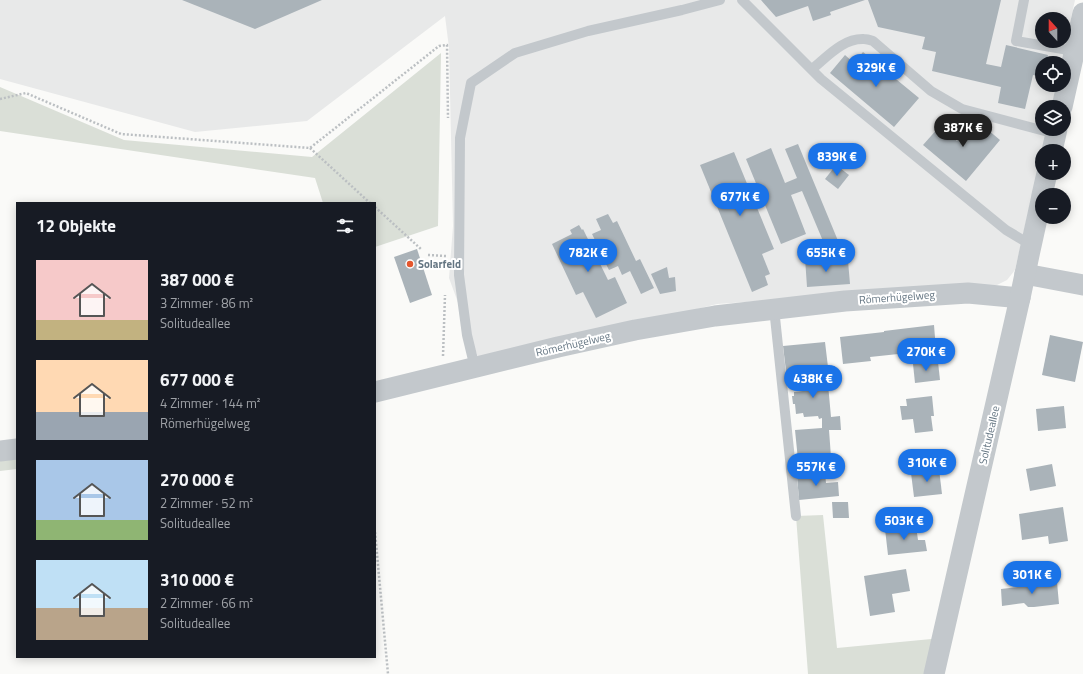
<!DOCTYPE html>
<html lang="de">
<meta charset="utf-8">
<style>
body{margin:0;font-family:"Titillium Web",sans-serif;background:#242831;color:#f1f3f6;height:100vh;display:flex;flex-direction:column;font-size:15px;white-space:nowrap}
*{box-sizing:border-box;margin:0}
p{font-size:13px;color:#9ea1a6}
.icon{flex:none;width:22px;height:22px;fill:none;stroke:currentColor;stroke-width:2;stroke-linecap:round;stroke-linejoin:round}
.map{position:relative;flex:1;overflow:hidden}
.side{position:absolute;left:16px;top:202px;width:360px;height:456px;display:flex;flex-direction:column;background:#171b24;border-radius:0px;box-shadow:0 2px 10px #0003}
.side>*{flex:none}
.needle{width:26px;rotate:339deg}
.tools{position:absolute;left:1035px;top:12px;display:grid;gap:8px}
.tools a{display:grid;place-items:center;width:36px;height:36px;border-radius:50%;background:#171b24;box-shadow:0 2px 10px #0003;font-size:20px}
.price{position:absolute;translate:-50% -34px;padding:0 9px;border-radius:14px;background:#1a73e8;color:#fff;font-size:13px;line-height:26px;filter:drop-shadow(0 1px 2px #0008)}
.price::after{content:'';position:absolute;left:50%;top:24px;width:12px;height:9px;margin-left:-6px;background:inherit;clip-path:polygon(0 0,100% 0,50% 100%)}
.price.selected{background:#222;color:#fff}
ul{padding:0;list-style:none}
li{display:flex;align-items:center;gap:12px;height:100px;padding:0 20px}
li span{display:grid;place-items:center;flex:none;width:112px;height:80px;border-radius:0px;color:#555}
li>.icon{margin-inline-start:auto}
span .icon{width:48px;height:48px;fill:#fffc;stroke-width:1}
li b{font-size:17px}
h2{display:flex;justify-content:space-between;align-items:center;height:48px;padding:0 20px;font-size:17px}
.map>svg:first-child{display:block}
.built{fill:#e8e9e9;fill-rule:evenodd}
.green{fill:#dadfd7}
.building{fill:#aab3b9}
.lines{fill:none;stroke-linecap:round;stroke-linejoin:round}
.path{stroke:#bbbfc2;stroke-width:2.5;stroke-dasharray:2 2;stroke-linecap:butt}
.service{stroke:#c3c8cc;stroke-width:10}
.minor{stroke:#c3c8cc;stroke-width:21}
.poi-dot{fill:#e4572e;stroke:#fff;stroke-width:1.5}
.labels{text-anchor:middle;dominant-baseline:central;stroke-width:4;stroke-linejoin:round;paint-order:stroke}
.poi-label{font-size:11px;font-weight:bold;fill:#657683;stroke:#fff;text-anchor:start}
.street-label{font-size:11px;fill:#657683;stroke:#fff}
</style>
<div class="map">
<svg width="1083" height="674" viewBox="0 0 1083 674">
<rect width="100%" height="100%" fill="#fafaf8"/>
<path class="built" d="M 0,0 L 1075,0 L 1061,63 L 1042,63 L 1042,85 L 1056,85 L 1052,107 L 1042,107 L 1042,129 L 1047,129 L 1015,270 L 1007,280 L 997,285 L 831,296 L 717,304 L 590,336 L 479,360 L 449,278 L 453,226 L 449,48 L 445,16 L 307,121 L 195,132 L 0,79 ZM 1042,19 L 1064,19 L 1064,41 L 1042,41 Z"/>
<g class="green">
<path d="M 441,53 L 438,226 L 375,247 L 375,203 L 323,203 L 315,178 L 0,131 L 0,87 L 124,140 L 312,157 Z"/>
<path d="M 17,449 L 17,469 L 0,471 L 0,451 Z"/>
<path d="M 823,515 L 837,648 L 942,638 L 934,674 L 808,674 L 796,516 Z"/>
</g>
<g class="building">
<path d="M 182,0 L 322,0 L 255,29 Z"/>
<path d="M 761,0 L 865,0 L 830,12 L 831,15 L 813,21 L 808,6 L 776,17 Z"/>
<path d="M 868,0 L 1001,0 L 986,64 L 1001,67 L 1006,45 L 1048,55 L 1046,63 L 1042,63 L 1042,77 L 1033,75 L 1025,109 L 998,103 L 1001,87 L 932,71 L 936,52 L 922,49 L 925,37 L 878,27 Z"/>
<path d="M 863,52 L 919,98 L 894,127 L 830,73 L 845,55 L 854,63 Z"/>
<path d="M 975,119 L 1000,140 L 966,181 L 923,145 L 939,127 L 957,141 Z"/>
<path d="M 798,144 L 841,248 L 828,253 L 802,191 L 791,195 L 806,234 L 781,244 L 746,159 L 771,148 L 785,183 L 797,178 L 785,149 Z"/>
<path d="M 734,152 L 774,249 L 762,254 L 770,274 L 765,276 L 768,285 L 752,292 L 700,165 Z"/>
<path d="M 836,165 L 849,175 L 838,189 L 825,179 Z"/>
<path d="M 608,214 L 613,223 L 617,221 L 636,261 L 640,259 L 654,288 L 641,294 L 630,271 L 622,275 L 618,266 L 609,270 L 602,256 L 611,252 L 605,240 L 597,244 L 592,234 L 601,230 L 596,219 Z"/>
<path d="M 579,225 L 582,230 L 583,229 L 608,280 L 615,277 L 627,303 L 596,318 L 583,292 L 576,295 L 552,244 L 572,234 L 570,230 Z"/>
<path d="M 417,249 L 432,295 L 410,303 L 394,257 Z"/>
<path d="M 818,257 L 818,263 L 848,261 L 850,284 L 807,287 L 805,258 Z"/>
<path d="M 667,267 L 669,278 L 675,277 L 676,291 L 660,294 L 651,274 Z"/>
<path d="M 934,325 L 936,350 L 870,357 L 871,361 L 843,364 L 840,337 L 884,332 L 884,331 Z"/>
<path d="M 1050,335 L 1083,342 L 1075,382 L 1042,375 Z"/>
<path d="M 825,342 L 828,367 L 835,366 L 837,383 L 828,384 L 831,417 L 840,416 L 841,430 L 829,430 L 831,457 L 798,460 L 795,430 L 822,428 L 822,418 L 819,419 L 818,416 L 804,417 L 803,413 L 796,414 L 795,404 L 793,404 L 792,396 L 794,396 L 794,392 L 812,390 L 812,386 L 820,385 L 818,368 L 786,371 L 783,346 Z"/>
<path d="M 938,362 L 940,380 L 915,383 L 913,364 Z"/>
<path d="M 932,396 L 934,416 L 931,416 L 933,431 L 915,433 L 913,419 L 902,420 L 900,406 L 907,406 L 906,399 Z"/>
<path d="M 1064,406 L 1066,428 L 1038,431 L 1036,409 Z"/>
<path d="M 1052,464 L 1056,486 L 1030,491 L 1026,469 Z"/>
<path d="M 939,469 L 942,494 L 914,497 L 911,473 Z"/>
<path d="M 825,473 L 826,483 L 838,482 L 839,496 L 799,500 L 797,476 Z"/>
<path d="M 832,502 L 848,502 L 849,518 L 833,518 Z"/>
<path d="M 1063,507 L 1068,541 L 1049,544 L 1048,536 L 1022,540 L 1019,514 Z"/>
<path d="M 916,526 L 918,540 L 925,540 L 927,551 L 888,555 L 885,529 Z"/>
<path d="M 906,569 L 910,591 L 892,594 L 895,612 L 870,616 L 864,576 Z"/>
<path d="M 1057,582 L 1059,604 L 1034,607 L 1028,607 L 1024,603 L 1002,606 L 1001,589 Z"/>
</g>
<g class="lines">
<g class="path">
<path d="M 0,99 L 26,93 L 121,134 L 310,148 L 439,46 L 447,45 L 448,118"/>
<path d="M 310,148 L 370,203"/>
<path d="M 375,207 L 422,250"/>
<path d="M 428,255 L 446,256"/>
<path d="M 443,356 L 445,295"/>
<path d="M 375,532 L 388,674"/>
</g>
<g class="service">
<path d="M 742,0 L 821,79 L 1006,230 L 1031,245"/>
<path d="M 1024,0 L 1016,41 L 1074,51"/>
<path d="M 812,69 C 827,57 843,38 864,39 C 867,39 870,40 873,41 L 931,91 L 962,109 L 1056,134"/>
<path d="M 774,308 L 796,516"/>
<path d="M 475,368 L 467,335 L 459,275 L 460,138 L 471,83 L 515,53 L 588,31 L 682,10 L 720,0"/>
</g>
<g class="minor">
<path d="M 1062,107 L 1083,13"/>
<path d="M 1052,151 L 1057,129"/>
<path d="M 1042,195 L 1047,173"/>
<path d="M 1025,274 L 1083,285"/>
<path d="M 375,392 L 558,347 L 635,330 L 715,316 L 845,301 L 968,293 L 1020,298"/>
<path d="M 0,451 L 17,449"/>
<path d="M 934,674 L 1020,298 L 1029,255 L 1042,196"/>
</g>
</g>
<circle class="poi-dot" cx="410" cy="264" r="4"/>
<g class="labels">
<g class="poi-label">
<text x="418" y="264">Solarfeld</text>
</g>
<g class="street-label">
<text transform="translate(897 297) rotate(-4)">Römerhügelweg</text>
<text transform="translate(573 344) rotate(-13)">Römerhügelweg</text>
<text transform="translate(989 435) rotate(-77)">Solitudeallee</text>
</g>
</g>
</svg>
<div class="tools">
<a><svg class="needle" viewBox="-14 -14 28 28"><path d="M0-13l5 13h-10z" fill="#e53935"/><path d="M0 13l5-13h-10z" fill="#9ea1a6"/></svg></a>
<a><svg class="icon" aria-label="locate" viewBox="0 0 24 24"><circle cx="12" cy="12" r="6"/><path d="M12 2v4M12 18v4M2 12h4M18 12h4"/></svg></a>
<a><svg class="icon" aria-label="layers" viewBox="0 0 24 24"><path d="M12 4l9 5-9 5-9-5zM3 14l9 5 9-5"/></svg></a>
<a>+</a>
<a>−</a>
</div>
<b class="price" style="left:876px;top:88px">329K €</b>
<b class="price selected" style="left:963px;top:148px">387K €</b>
<b class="price" style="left:837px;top:177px">839K €</b>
<b class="price" style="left:740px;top:217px">677K €</b>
<b class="price" style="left:588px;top:273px">782K €</b>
<b class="price" style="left:826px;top:273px">655K €</b>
<b class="price" style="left:926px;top:372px">270K €</b>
<b class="price" style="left:813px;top:399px">438K €</b>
<b class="price" style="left:927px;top:483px">310K €</b>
<b class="price" style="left:816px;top:487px">557K €</b>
<b class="price" style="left:904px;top:541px">503K €</b>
<b class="price" style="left:1032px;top:595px">301K €</b>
<section class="side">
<h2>12 Objekte<svg class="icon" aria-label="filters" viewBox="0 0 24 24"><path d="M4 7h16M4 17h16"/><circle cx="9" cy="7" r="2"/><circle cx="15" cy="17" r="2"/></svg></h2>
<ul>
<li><span style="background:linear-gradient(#f6c9c9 75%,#c2b280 0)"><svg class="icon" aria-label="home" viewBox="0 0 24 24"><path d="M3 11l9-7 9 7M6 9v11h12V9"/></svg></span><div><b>387 000 €</b><p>3 Zimmer · 86 m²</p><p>Solitudeallee</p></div></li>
<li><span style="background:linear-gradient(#ffd9b3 65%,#9aa5b1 0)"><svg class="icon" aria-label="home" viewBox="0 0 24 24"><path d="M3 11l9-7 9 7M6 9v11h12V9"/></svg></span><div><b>677 000 €</b><p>4 Zimmer · 144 m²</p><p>Römerhügelweg</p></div></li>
<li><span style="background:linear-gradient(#a9c7e8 75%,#8fb573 0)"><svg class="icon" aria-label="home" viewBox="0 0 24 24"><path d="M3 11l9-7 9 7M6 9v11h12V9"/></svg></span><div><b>270 000 €</b><p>2 Zimmer · 52 m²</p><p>Solitudeallee</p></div></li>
<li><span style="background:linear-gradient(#bfe0f5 60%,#b9a48a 0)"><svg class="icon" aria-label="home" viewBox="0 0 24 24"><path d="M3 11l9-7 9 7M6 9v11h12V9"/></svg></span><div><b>310 000 €</b><p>2 Zimmer · 66 m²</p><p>Solitudeallee</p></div></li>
</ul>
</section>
</div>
